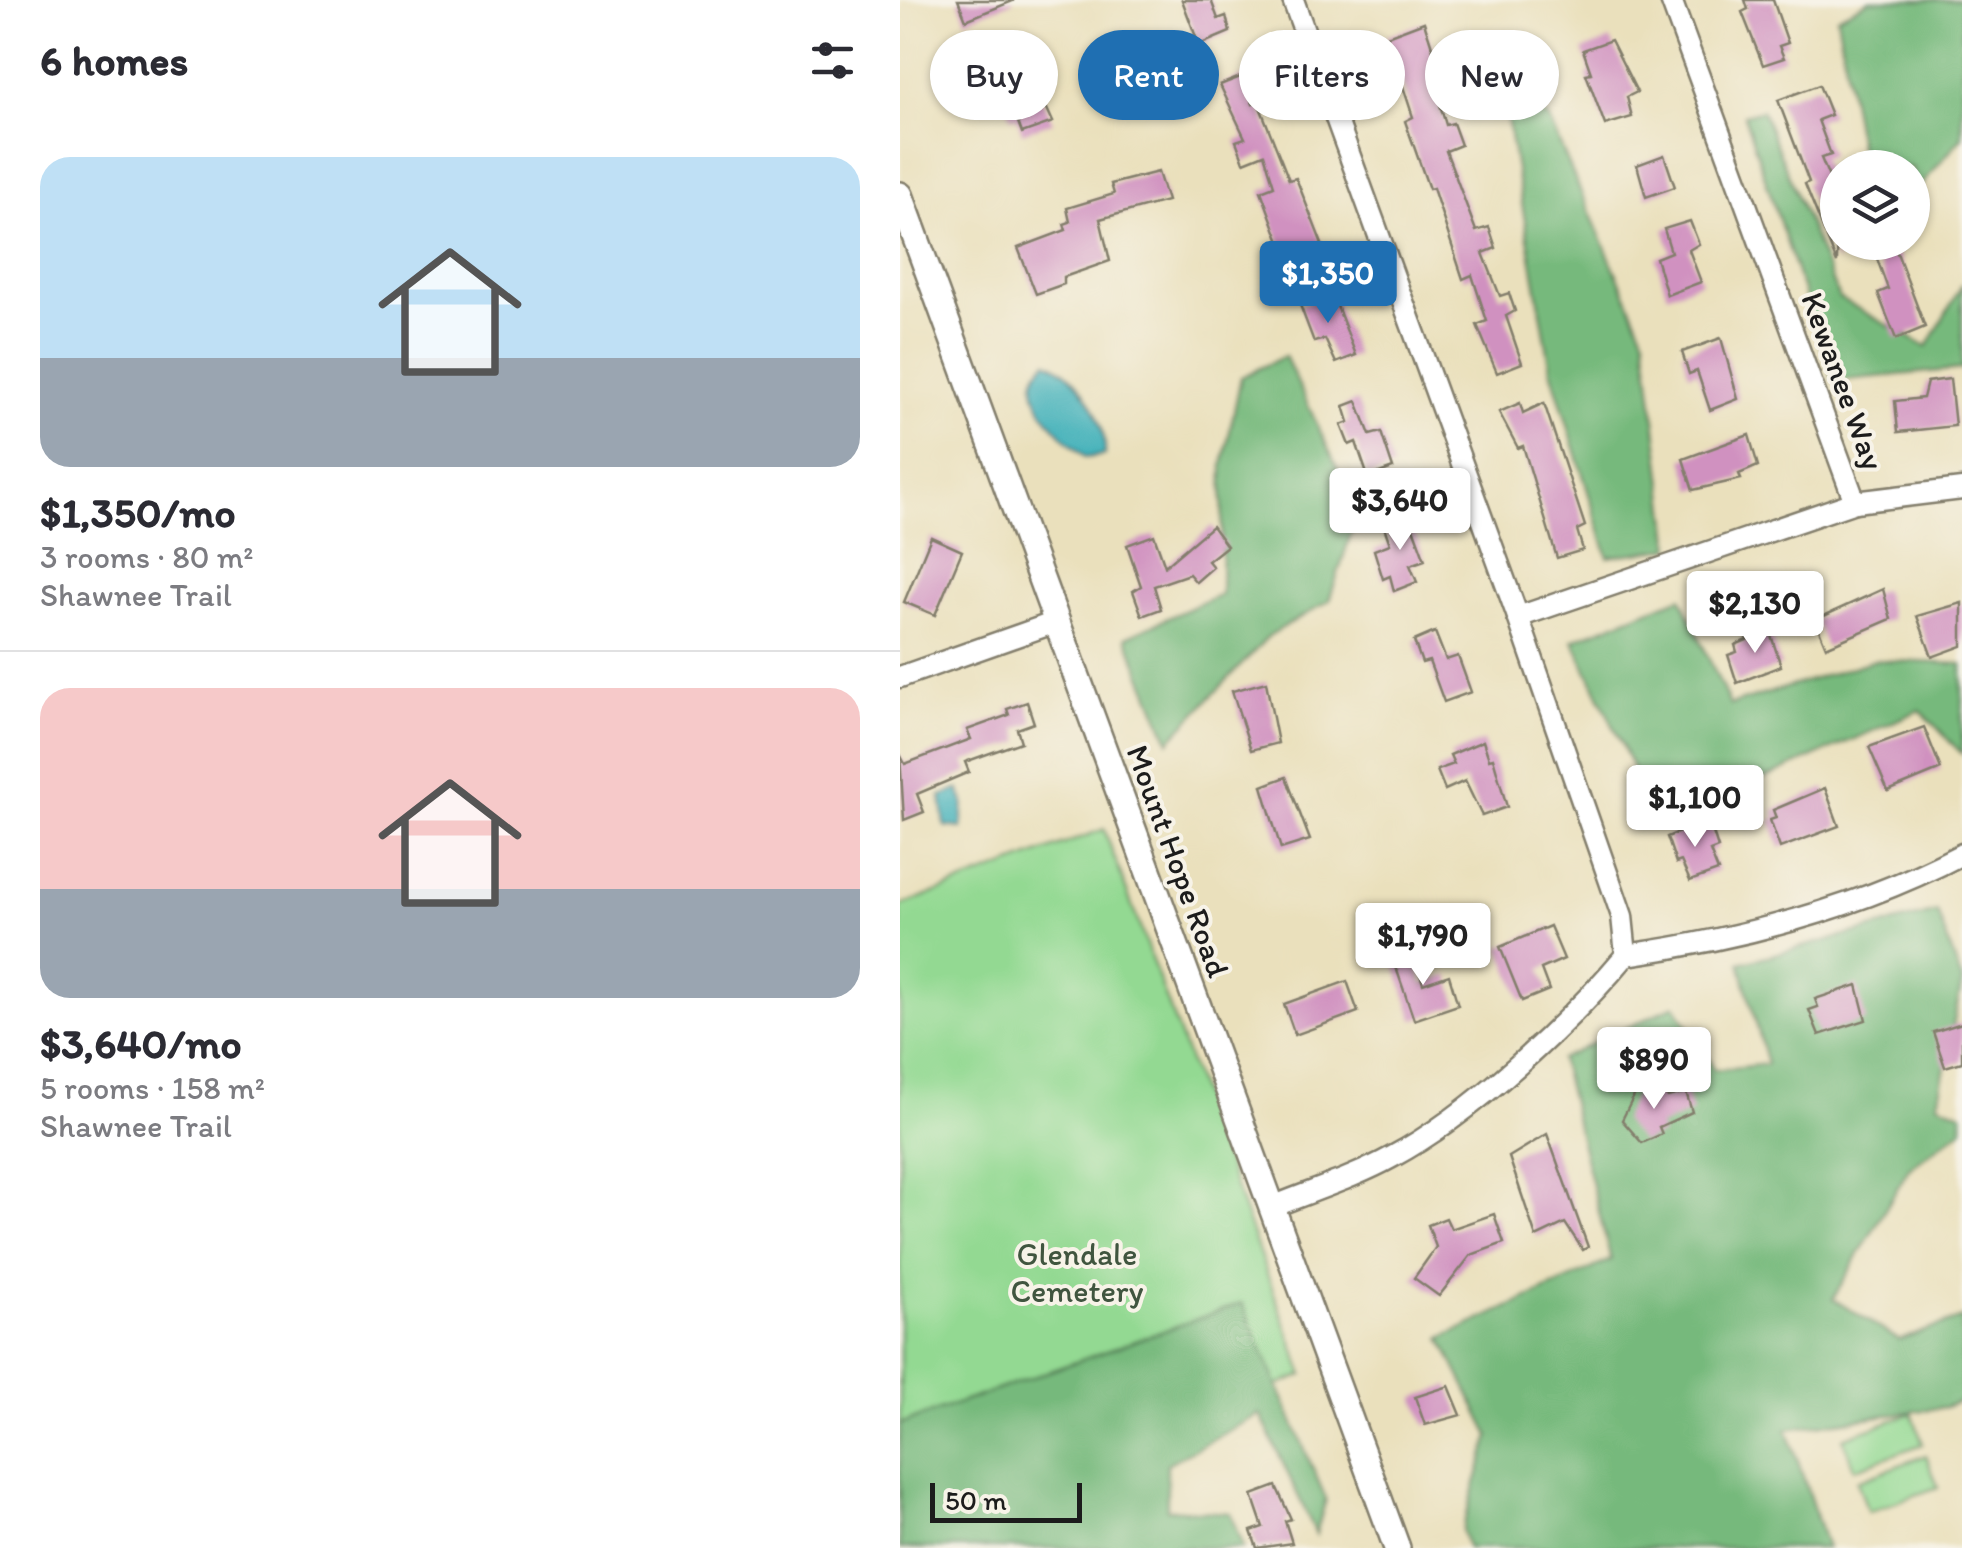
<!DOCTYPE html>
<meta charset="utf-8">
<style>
body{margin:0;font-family:Itim,sans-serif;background:#f2f2f3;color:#2b2b33;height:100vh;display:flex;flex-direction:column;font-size:38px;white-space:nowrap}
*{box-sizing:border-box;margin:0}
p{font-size:32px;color:#7c7c81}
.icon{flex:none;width:55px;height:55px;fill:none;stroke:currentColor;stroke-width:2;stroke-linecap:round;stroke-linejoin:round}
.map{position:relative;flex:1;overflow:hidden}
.details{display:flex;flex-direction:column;background:#fff;width:900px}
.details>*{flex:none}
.banner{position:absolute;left:30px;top:30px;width:880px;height:90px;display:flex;gap:20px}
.tools{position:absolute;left:920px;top:150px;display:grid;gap:20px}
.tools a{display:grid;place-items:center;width:110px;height:110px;border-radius:50%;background:#fff;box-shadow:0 2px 8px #0004;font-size:50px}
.scale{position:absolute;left:30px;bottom:25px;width:152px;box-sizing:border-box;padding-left:10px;border:5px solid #1c1c1c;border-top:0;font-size:28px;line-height:35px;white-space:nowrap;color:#1c1c1c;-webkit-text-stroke:8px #f7f3e8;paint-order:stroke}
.price{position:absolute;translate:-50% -85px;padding:0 22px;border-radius:10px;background:#fff;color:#222;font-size:32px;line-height:65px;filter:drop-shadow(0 2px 5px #0008)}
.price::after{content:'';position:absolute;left:50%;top:60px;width:30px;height:22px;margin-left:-15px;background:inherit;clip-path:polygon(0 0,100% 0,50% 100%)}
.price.on{background:#1f6fb2;color:#fff}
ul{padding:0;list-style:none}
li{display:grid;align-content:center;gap:20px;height:530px;padding:0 40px}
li+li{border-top:2px solid #e1e1e2}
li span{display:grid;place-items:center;height:310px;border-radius:30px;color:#555}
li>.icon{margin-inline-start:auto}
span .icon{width:180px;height:180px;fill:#fffc;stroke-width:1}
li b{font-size:42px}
h2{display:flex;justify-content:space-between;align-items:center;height:120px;padding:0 40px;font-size:42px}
.chip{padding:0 35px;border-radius:45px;background:#fff;box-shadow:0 2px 8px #0004;font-size:35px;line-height:90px}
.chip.on{background:#1f6fb2;color:#fff}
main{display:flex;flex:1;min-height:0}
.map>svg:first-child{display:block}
.green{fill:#93d992;stroke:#587a57;stroke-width:2.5}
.forest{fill:#76b97c;stroke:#496a4c;stroke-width:2.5}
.water{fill:#40b0b9;stroke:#2e666a;stroke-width:2.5}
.building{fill:#d091c0}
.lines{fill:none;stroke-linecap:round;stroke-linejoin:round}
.minor-casing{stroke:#837e6c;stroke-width:25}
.tertiary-casing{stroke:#837e6c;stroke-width:30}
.minor{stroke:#fff;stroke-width:20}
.tertiary{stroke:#fff;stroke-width:25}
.labels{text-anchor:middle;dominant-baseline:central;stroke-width:8;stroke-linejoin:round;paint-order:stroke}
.street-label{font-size:32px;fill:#1c1c1c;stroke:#f7f3e8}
.park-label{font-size:32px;fill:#40553f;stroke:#f7f3e8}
</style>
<main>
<section class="details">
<h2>6 homes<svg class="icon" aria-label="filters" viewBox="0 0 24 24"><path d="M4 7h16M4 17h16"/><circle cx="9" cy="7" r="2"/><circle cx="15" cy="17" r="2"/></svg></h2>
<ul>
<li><span style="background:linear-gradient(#bfe0f5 65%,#9aa5b1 0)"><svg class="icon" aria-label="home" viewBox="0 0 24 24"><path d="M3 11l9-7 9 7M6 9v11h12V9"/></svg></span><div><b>$1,350/mo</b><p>3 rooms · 80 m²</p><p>Shawnee Trail</p></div></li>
<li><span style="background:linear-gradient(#f6c9c9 65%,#9aa5b1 0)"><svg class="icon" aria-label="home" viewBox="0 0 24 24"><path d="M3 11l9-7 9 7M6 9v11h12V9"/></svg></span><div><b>$3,640/mo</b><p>5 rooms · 158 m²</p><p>Shawnee Trail</p></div></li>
</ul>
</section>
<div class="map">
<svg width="1062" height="1548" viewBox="0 0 1062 1548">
<rect width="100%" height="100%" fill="#f7f3e8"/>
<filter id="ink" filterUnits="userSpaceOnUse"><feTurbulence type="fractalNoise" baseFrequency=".01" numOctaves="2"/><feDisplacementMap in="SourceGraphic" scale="20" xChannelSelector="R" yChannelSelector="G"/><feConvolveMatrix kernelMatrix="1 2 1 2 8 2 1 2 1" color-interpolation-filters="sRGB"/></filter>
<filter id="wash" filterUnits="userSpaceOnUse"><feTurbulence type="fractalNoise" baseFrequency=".0048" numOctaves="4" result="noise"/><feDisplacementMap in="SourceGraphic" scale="40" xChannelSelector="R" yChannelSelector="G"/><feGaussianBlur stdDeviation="2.25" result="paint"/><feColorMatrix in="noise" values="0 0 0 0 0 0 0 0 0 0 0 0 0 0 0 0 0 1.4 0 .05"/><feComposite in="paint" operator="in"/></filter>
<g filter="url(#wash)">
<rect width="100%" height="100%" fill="#eae0bc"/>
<g class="green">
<path d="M 204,829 L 404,1375 L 0,1533 L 0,906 Z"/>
<path d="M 1012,1413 L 1023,1444 L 954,1469 L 943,1438 Z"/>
<path d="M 1026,1455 L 1038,1487 L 968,1512 L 957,1481 Z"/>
</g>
<g class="forest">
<path d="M 970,0 L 1062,0 L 1062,137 L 1018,189 L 1013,185 L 1012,168 L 984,167 L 960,152 L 937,17 Z"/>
<path d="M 862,110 L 939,298 L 1027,347 L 1062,285 L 1062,369 L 933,381 L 844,115 Z"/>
<path d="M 647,115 L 745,338 L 771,548 L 708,557 L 651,370 L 607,118 Z"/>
<path d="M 385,356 L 458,512 L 429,601 L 370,635 L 269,741 L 226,637 L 321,594 L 323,465 L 341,377 Z"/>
<path d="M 781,597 L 830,705 L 975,660 L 1062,664 L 1062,754 L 1020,710 L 827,795 L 739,781 L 673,640 Z"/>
<path d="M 1037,912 L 1062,981 L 1038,1103 L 1062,1113 L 1062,1129 L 1009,1168 L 933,1299 L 999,1340 L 1062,1318 L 1062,1400 L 1046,1407 L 887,1429 L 927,1548 L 567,1548 L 562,1530 L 590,1436 L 541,1338 L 711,1260 L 660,1059 L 775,1005 L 815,1070 L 867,1064 L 840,963 Z"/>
<path d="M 342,1303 L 426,1499 L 416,1534 L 360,1414 L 267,1464 L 267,1509 L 330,1513 L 343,1548 L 0,1548 L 0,1424 Z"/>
</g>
<g class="water">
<path d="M 147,361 C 179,375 207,419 205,455 L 186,458 C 164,438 109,391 147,361 Z"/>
<path d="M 59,789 L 64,802 L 62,828 L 45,826 L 41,796 Z"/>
</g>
<g id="blocks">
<g class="building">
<path d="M 58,0 L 113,0 L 113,1 L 66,20 Z"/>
<path d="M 282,0 L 311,0 L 318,19 L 326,16 L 330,32 L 299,45 Z"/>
<path d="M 845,0 L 873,0 L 888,43 L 879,46 L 884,58 L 863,65 L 842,12 L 848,9 Z"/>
<path d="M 524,22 L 544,84 L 535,88 L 546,125 L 553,123 L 561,145 L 546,151 L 576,231 L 589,227 L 596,248 L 583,253 L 600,296 L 609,293 L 615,311 L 606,316 L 622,363 L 597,373 L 577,325 L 587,321 L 572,275 L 563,279 L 533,188 L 529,189 L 505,121 L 513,117 L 498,71 L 492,73 L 485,55 L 492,53 L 487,36 Z"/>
<path d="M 711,40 L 737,92 L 727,97 L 732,117 L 705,125 L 686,74 L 691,73 L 683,50 Z"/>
<path d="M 139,50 L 146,69 L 119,79 L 111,60 Z"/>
<path d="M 343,76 L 353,104 L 358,102 L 389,180 L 396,178 L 422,244 L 386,258 L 361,191 L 374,186 L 364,154 L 344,162 L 336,141 L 345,138 L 320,85 Z"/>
<path d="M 133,78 L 153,122 L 122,133 L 116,117 L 111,118 L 101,90 Z"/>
<path d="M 919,85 L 931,115 L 918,120 L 931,155 L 921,158 L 938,199 L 937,263 L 905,184 L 909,182 L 878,100 Z"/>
<path d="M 764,155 L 775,187 L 746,197 L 737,165 Z"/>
<path d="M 258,172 L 267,201 L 200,219 L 210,261 L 164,277 L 164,284 L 136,294 L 118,248 L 166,230 L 164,224 L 170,222 L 167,208 L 214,194 L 211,184 Z"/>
<path d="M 790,221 L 799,244 L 789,250 L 801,282 L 767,295 L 756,258 L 771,252 L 764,229 Z"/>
<path d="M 971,242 L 993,242 L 1025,327 L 996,339 L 978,293 L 988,289 Z"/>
<path d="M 432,293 L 456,355 L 436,363 L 425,339 L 414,342 L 400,305 Z"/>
<path d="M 821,338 L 838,399 L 810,410 L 797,371 L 789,374 L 782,352 Z"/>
<path d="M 1050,379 L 1055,426 L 998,432 L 995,401 L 1023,398 L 1027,382 Z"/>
<path d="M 457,401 L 470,435 L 481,432 L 493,468 L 468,477 L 456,442 L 449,445 L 441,425 L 449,422 L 444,406 Z"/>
<path d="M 620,403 L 623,413 L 644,403 L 685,526 L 677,530 L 683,550 L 657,558 L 623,446 L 618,448 L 599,412 Z"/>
<path d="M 849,435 L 858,466 L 839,474 L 841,479 L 793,490 L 783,459 Z"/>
<path d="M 508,514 L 525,560 L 510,565 L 517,582 L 494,591 L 490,576 L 483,579 L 474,550 L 490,544 L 483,524 Z"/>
<path d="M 312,526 L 327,546 L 308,561 L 313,567 L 296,582 L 289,574 L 254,586 L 261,609 L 242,616 L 233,591 L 241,586 L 227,545 L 254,535 L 265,566 Z"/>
<path d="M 31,537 L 62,551 L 35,615 L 4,602 Z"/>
<path d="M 983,589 L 991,619 L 926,647 L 915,620 Z"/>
<path d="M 1062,603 L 1062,646 L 1032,657 L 1017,616 Z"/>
<path d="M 868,626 L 881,666 L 837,683 L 828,655 L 837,652 L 835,645 L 847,640 L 846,634 Z"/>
<path d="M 535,632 L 546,660 L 558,656 L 571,692 L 544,702 L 529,661 L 522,663 L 514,641 Z"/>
<path d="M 366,682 L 378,743 L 351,750 L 332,691 Z"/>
<path d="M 127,702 L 134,723 L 117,729 L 121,742 L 65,762 L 69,772 L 17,794 L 24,812 L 4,820 L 0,754 L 5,764 L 71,739 L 67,730 L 109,715 L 107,709 Z"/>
<path d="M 1024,727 L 1041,769 L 988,791 L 969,747 Z"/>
<path d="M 583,741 L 589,759 L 593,758 L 607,807 L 582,816 L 565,781 L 545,790 L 537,770 L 554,764 L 550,755 Z"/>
<path d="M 386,777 L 410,840 L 381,849 L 362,786 Z"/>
<path d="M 925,788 L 939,826 L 880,848 L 870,820 L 876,818 L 873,810 Z"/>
<path d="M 809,820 L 818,848 L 810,851 L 818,871 L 790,881 L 781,861 L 776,863 L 767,837 Z"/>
<path d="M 650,926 L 664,959 L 641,969 L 649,990 L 622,1001 L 600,947 Z"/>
<path d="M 512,948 L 523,984 L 549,975 L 558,1005 L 514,1020 L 492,956 Z"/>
<path d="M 447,981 L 458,1012 L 395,1035 L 384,1004 Z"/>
<path d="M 957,985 L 966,1020 L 919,1035 L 909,1010 L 918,1007 L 915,999 Z"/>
<path d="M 1062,1023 L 1062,1062 L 1045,1067 L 1033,1032 Z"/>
<path d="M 741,1082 L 768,1097 L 786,1092 L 792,1112 L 759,1127 L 762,1134 L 742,1143 L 722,1120 Z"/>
<path d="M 647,1134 L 688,1247 L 683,1250 L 665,1223 L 636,1237 L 609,1157 Z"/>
<path d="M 594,1214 L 604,1243 L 571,1255 L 539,1296 L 514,1278 L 536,1247 L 528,1225 L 546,1218 L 551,1229 Z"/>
<path d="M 549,1386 L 561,1415 L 525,1425 L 515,1397 Z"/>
<path d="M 376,1486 L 391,1519 L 385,1521 L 392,1543 L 357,1548 L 351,1531 L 363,1527 L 352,1495 Z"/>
</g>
</g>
</g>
<g filter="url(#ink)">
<use href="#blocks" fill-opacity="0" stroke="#837e6c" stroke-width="2.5"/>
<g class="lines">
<g class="minor-casing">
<g id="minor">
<path d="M 393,0 L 618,617 L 722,916 L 726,955"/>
<path d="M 771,0 L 955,502"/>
<path d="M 618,617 L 955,502 L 1062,489"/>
<path d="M 0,677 L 156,622"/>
<path d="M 370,1208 C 411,1191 454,1178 492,1157 C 571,1115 669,1023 726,955 C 840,939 959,908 1062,854"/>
</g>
</g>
<g class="tertiary-casing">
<path id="tertiary" d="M 0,195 L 497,1548"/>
</g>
<use href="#minor" class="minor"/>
<use href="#tertiary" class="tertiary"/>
</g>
</g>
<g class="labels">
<g class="street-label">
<text transform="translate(943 381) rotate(70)">Kewanee Way</text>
<text transform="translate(278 861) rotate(70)">Mount Hope Road</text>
</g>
<g class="park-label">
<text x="177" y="1254">Glendale<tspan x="177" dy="37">Cemetery</tspan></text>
</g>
</g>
</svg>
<div class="tools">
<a><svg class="icon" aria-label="layers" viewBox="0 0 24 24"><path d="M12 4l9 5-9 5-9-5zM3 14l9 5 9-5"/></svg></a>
</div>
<div class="scale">50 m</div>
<b class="price on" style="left:428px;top:326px">$1,350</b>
<b class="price" style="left:500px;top:553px">$3,640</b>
<b class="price" style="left:855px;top:656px">$2,130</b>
<b class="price" style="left:795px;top:850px">$1,100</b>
<b class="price" style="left:523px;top:988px">$1,790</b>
<b class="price" style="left:754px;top:1112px">$890</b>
<div class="banner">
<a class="chip">Buy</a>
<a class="chip on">Rent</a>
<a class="chip">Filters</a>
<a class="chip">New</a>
</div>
</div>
</main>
